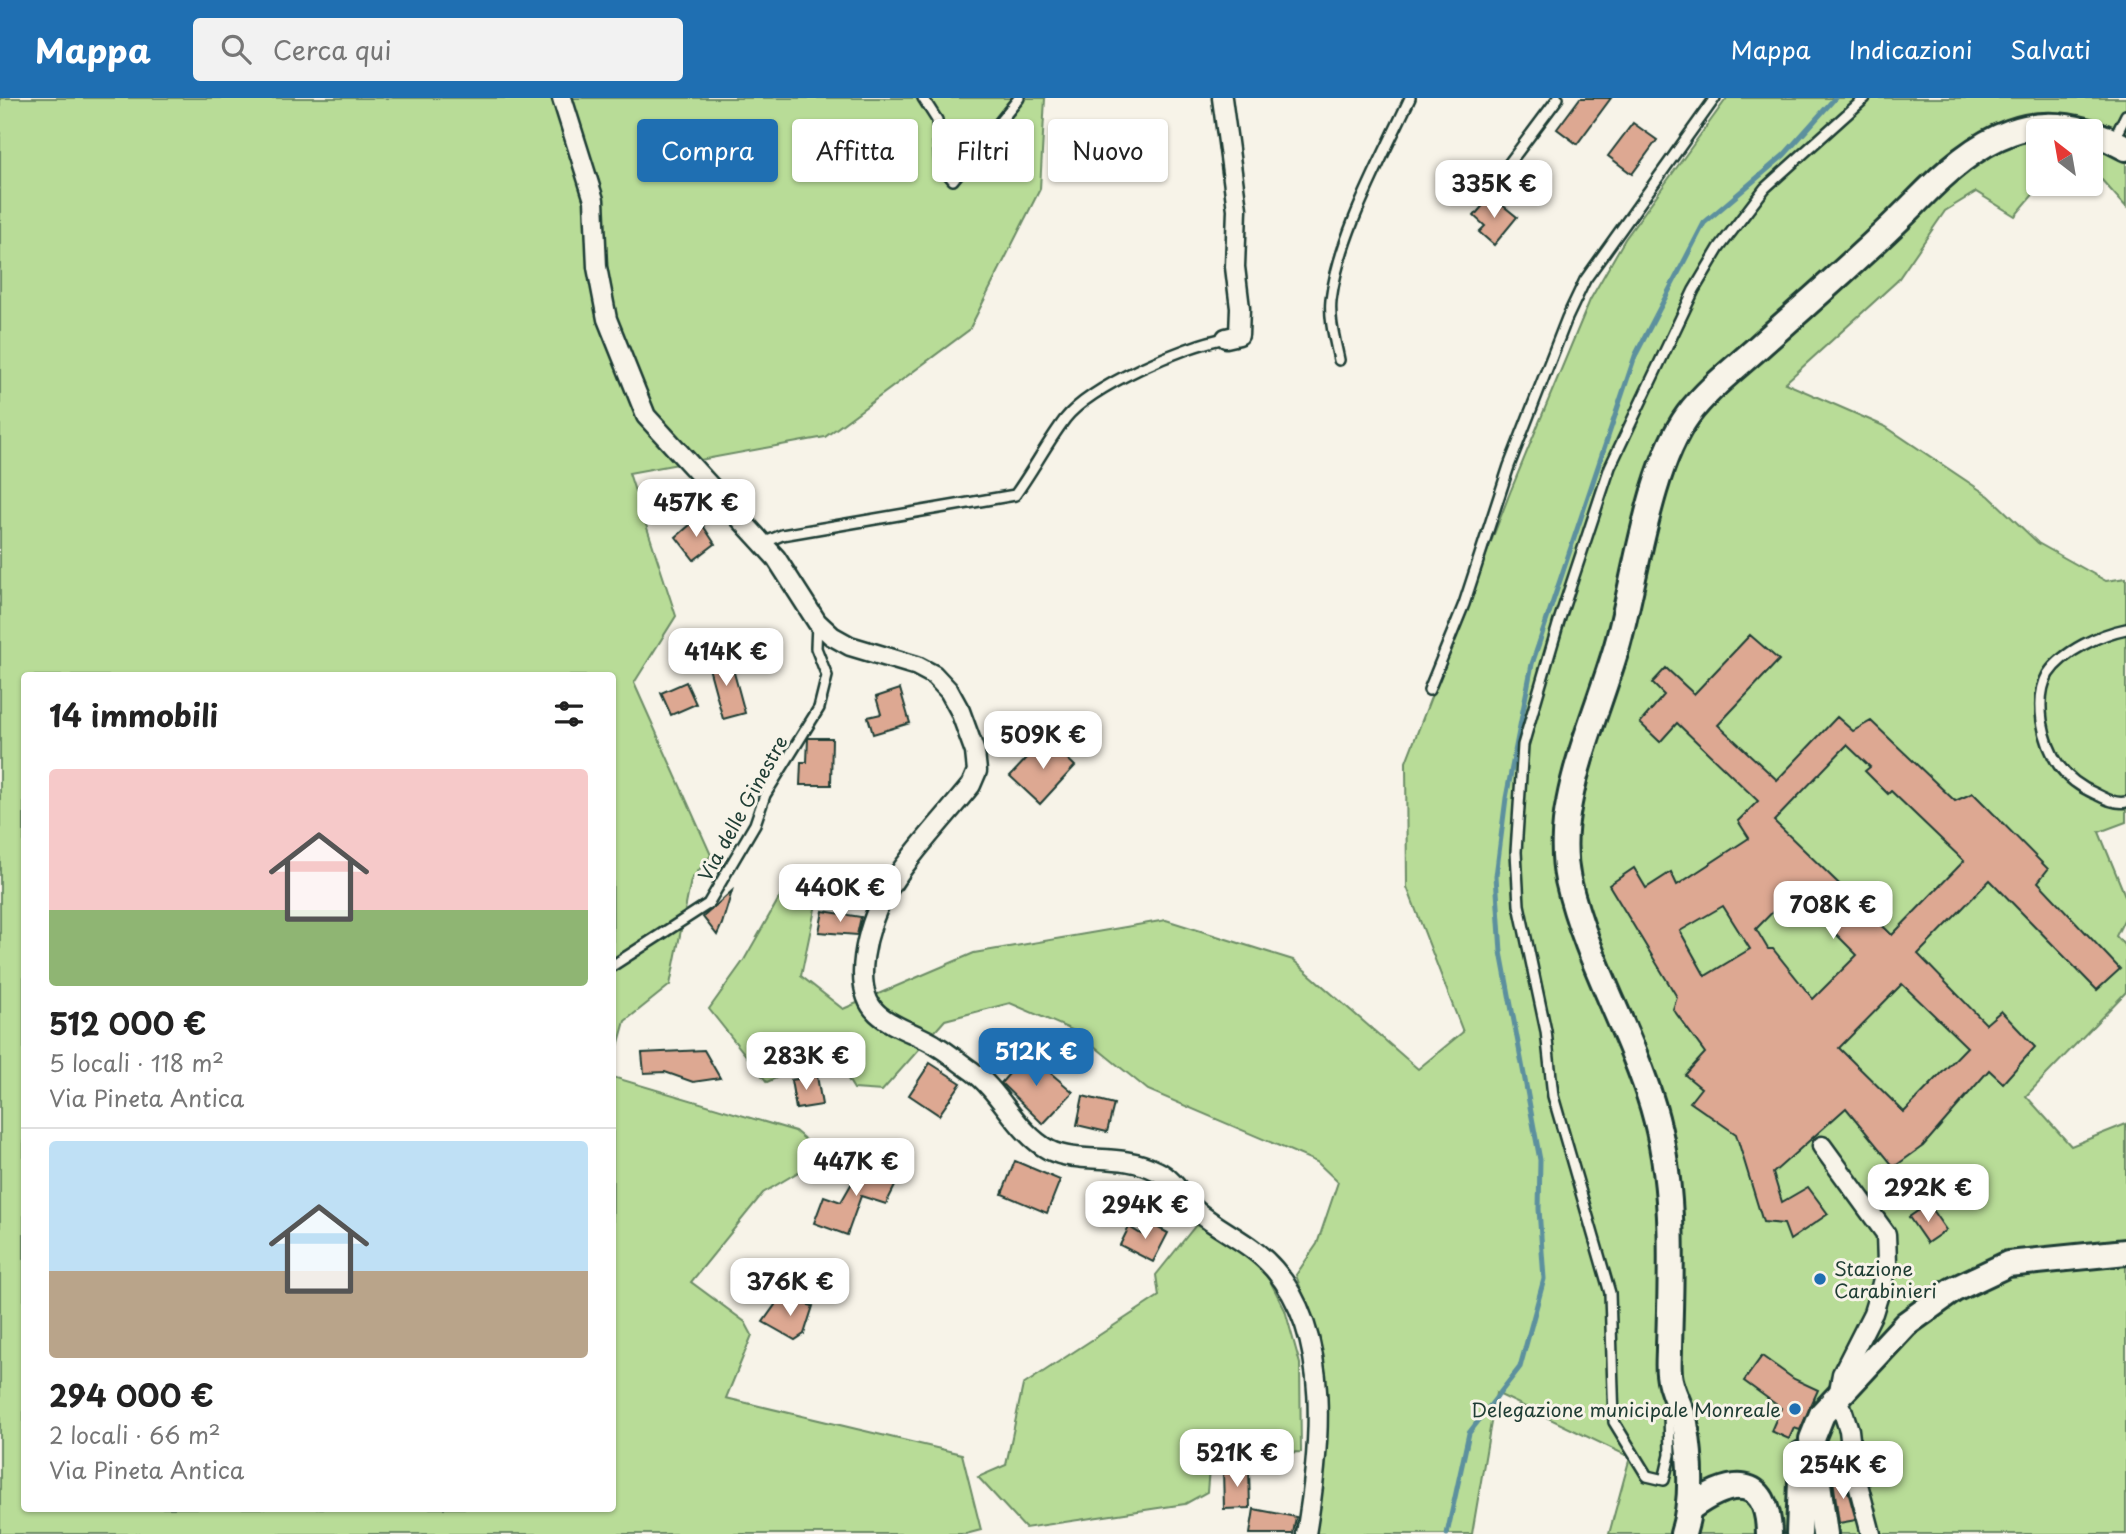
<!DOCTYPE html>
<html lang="it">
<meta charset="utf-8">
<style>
body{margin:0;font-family:"Playpen Sans",sans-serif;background:#f2f2f2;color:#222;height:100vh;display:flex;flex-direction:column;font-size:26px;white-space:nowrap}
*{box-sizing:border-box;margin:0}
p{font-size:23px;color:#767676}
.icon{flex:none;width:38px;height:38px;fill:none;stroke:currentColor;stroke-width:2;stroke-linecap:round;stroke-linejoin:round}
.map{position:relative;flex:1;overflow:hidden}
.details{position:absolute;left:21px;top:574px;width:595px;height:840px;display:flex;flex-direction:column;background:#fff;border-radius:7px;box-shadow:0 2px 5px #0004}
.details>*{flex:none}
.hud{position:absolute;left:637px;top:21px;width:665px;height:63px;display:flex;gap:14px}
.needle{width:46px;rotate:329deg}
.tools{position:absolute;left:2026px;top:21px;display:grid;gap:14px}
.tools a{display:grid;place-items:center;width:77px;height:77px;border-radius:7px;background:#fff;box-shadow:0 2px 5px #0004;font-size:35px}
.price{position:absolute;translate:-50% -60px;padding:0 16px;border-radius:14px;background:#fff;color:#222;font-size:23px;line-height:46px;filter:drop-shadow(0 2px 4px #0008)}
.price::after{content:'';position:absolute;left:50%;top:42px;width:21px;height:16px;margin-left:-10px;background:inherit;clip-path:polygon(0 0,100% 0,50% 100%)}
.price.current{background:#1f6fb2;color:#fff}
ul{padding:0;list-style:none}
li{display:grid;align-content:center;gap:14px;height:371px;padding:0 28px}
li+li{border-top:2px solid #e0e0e0}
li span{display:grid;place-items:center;height:217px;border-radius:7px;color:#555}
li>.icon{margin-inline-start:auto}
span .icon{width:126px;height:126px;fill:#fffc;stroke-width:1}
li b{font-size:30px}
h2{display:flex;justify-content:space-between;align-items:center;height:84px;padding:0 28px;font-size:30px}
.tag{padding:0 24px;border-radius:7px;background:#fff;box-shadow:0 2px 5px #0004;font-size:24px;line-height:63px}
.tag.current{background:#1f6fb2;color:#fff}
header{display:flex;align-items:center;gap:42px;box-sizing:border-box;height:98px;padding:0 35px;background:#1f6fb2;color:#fff}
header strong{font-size:33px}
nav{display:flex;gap:38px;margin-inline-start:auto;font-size:24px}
.search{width:490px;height:63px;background:#f2f2f2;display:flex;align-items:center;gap:18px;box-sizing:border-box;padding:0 24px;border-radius:7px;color:#767676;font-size:26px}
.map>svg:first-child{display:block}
.green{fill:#b8dc97;stroke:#6c8c66;stroke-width:2}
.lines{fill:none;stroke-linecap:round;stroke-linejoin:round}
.stream{stroke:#5c909e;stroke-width:5}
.building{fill:#dda892;stroke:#1f3d34;stroke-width:2;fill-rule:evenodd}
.lane-casing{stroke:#1f3d34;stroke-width:14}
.street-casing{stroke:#1f3d34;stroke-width:23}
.secondary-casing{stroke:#1f3d34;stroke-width:30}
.lane{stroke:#f7f3e8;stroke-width:9}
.street{stroke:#f7f3e8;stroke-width:18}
.secondary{stroke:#f7f3e8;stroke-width:24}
.poi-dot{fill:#1f6fb2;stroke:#f7f3e8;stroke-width:2.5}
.labels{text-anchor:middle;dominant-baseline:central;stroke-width:6;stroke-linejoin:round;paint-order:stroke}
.street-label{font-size:19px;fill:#1f3d34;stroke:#f7f3e8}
.poi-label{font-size:19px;fill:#1f3d34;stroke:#f7f3e8;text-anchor:start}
</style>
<header>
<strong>Mappa</strong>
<div class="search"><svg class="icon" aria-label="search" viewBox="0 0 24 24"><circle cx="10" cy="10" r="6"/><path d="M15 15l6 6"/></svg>Cerca qui</div>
<nav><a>Mappa</a><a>Indicazioni</a><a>Salvati</a></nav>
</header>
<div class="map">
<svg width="2126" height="1436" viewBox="0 0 2126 1436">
<rect width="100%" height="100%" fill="#f7f3e8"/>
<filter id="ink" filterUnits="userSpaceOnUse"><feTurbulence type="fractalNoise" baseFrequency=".0143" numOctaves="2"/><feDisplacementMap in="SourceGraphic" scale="14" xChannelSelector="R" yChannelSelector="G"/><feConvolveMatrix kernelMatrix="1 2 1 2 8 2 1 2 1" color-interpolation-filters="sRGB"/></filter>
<g filter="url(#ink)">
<g class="green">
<path d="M 0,0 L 1045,0 L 1040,91 L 969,232 L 825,339 L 629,375 L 676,518 L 634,585 L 711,757 L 691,782 L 670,887 L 625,923 L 613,966 L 612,578 L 24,578 L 24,1410 L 612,1410 L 613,979 L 795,1033 L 825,1058 L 763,1095 L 691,1184 L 745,1224 L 752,1237 L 726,1300 L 962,1356 L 981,1432 L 966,1436 L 0,1436 Z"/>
<path d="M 1727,0 L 2126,0 L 2126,109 L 2091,70 L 2091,33 L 2039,33 L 2039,86 L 2042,86 L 2015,118 L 1976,94 L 1945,113 L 1897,183 L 1785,285 L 1886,329 L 1989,398 L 2038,445 L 2106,483 L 2126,480 L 2126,724 L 2099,734 L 2126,800 L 2126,818 L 2116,838 L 2126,849 L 2126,894 L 2026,998 L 2071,1048 L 2126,1026 L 2126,1436 L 1609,1436 L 1630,1359 L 1496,1295 L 1472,1436 L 1311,1436 L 1325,1328 L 1318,1241 L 1296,1177 L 1317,1146 L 1338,1084 L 1317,1064 L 1148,992 L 1077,934 L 1010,905 L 945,922 L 882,993 L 854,991 L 832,955 L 767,984 L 709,911 L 744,862 L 790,781 L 819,792 L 801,878 L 843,911 L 974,855 L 1166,822 L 1293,862 L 1418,971 L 1463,934 L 1407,789 L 1406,664 L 1511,392 L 1590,202 L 1625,141 Z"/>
<path d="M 1196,1127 L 1245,1154 L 1269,1181 L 1285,1212 L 1300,1266 L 1301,1354 L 1210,1359 L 1207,1394 L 1185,1406 L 1025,1430 L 978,1379 L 1006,1367 L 1023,1287 L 1159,1198 L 1156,1177 Z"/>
</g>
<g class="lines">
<path class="stream" d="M 1447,1436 L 1469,1335 L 1520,1269 L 1544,1181 L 1539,1111 L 1540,1062 L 1501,854 L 1496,778 L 1506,700 L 1532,566 L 1635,258 L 1704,125 L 1784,57 L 1835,0"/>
</g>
<g class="building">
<path d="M 1580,0 L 1611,0 L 1577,46 L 1557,31 Z"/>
<path d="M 1633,25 L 1657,42 L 1632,76 L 1608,58 Z"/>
<path d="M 1491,98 L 1517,119 L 1494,147 L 1479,134 L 1485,128 L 1474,118 Z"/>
<path d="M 698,420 L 715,446 L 694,462 L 676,439 Z"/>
<path d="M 1750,537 L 1779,562 L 1718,627 L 1777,682 L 1837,619 L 1853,633 L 1871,623 L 1955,703 L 1973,695 L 2048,771 L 2038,784 L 2120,871 L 2097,892 L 1990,782 L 1918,856 L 1986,926 L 2001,913 L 2035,949 L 2003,985 L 1989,972 L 1923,1048 L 1894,1069 L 1846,1010 L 1773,1075 L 1782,1104 L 1808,1089 L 1828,1116 L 1790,1142 L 1784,1126 L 1763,1124 L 1736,1036 L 1690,1004 L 1701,990 L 1685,977 L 1705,955 L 1673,911 L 1677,899 L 1609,787 L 1634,770 L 1646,790 L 1671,774 L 1677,787 L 1749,740 L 1738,723 L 1758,703 L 1677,625 L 1660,644 L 1640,625 L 1664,597 L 1652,585 L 1666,570 L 1694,596 ZM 1847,647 L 1870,669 L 1865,673 L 1888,696 L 1891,693 L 1964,763 L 1892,837 L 1774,723 ZM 1793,793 L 1857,857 L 1813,901 L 1773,851 L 1768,851 L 1756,831 ZM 1723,808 L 1750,851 L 1705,878 L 1680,833 ZM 1902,886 L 1967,949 L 1904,1014 L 1839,950 Z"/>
<path d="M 730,560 L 745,615 L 723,621 L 708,566 Z"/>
<path d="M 686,584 L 696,606 L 671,617 L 661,595 Z"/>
<path d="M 900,591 L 910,625 L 873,636 L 868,619 L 881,616 L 876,599 Z"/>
<path d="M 808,640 L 832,640 L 831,687 L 800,687 L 801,664 L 807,664 Z"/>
<path d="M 1046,640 L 1075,668 L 1040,706 L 1010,678 Z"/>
<path d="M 732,793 L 722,826 L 717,837 L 703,819 Z"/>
<path d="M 823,813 L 861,819 L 857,837 L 819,834 Z"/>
<path d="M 704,952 L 720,980 L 693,984 L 665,974 L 644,975 L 642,955 Z"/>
<path d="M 1027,955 L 1073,994 L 1043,1026 L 1001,985 Z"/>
<path d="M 930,965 L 961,985 L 939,1017 L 909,997 Z"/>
<path d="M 817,978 L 822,1007 L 796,1011 L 791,982 Z"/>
<path d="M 1083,998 L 1114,1006 L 1107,1034 L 1077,1027 Z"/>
<path d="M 865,1062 L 899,1080 L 886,1106 L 861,1098 L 847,1137 L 814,1125 L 824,1098 L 841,1104 Z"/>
<path d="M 1015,1063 L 1060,1082 L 1047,1115 L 1002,1096 Z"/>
<path d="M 1928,1106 L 1946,1132 L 1927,1145 L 1909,1119 Z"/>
<path d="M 1147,1124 L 1168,1135 L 1153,1164 L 1120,1147 L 1129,1129 L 1141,1136 Z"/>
<path d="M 780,1200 L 813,1208 L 804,1236 L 795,1242 L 763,1224 Z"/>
<path d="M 1762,1258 L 1794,1281 L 1818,1292 L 1800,1332 L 1794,1330 L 1789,1341 L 1771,1333 L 1781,1310 L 1744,1283 Z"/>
<path d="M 1249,1370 L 1250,1410 L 1224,1411 L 1223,1371 Z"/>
<path d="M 1844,1379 L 1856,1422 L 1839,1425 L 1833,1382 Z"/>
<path d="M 1254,1411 L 1296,1419 L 1293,1436 L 1250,1436 Z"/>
</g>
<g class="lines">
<g class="lane-casing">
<g id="lane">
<path d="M 923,0 L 937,22 L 940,66 L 953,82 L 1019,0"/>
<path d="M 2114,41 L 2126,17"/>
<path d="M 1493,87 L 1558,0"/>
<path d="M 1339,262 C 1335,242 1329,222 1331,202 C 1339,137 1382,61 1410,0"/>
<path d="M 763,445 L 782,437 L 1015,397 C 1033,372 1047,345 1065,321 C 1091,288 1185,247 1226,240"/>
<path d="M 2126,531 C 2101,536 2063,553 2048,576 C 2040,590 2040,608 2042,623 C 2048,658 2063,682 2096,696 C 2106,701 2115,706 2126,704"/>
<path d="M 1429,592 L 1464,506 L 1509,368 L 1567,220 L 1585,182 L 1715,0"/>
<path d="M 612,868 L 708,806 L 755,726 L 765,697 L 819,610 L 827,578 L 816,550 L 817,525"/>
<path d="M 1669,1313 L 1670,1357 L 1664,1382 L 1647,1378 L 1614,1324 L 1610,1195 L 1553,998 L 1546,933 L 1519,807 L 1516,754 L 1523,647 L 1560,520 L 1610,369 L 1694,192 L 1719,150 L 1765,90 L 1865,0"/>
</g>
</g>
<g class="street-casing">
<g id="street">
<path d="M 562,0 L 594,102 L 597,169 L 607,221 L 646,318 L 776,460 L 817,524 L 832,538 L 850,548 L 917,568 L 934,577 L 949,593 L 960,613 L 975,654 L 977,673 L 971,687 C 942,723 907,759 883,800 C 868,827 850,890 877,915 C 893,930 919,936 937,948 C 949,955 960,965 972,973 C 1001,994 1017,1035 1049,1052 C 1079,1067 1122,1054 1157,1073 C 1176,1082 1183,1101 1198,1114 C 1222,1134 1253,1146 1274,1171 C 1333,1239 1320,1353 1306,1436"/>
<path d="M 1222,0 L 1237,111 L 1235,169 L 1240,210 L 1239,237 L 1226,240"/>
<path d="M 1822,1048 L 1886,1136 L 1887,1165 L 1881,1189 L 1873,1215 L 1842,1276 L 1838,1299 L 1849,1332 L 1853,1367 L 1871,1436"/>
</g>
</g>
<g class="secondary-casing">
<g id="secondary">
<path d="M 1690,1410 C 1730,1381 1768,1375 1769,1436"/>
<path d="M 1683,1436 C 1694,1400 1691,1361 1685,1325 C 1681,1308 1670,1292 1669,1276 C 1668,1267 1669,1258 1669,1250 C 1671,1169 1676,1088 1653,1009 C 1630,932 1586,861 1568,782 C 1563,758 1564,729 1569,705 C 1579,651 1602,600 1617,548 C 1636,481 1648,372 1688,317 C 1708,290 1738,268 1763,245 C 1814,199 1867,154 1915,105 C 1978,40 2036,0 2126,50"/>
<path d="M 1799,1436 L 1802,1356"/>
<path d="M 1825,1436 L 1812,1341 L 1822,1316 L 1906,1226 L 1953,1192 L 2008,1166 L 2126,1154"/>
</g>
</g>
<use href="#lane" class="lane"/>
<use href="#street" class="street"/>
<use href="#secondary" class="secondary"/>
</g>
</g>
<g class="poi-dot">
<circle cx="1820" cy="1181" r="7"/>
<circle cx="1795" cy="1311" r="7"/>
</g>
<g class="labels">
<g class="street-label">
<text transform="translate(742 710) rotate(-61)">Via delle Ginestre</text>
</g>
<g class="poi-label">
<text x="1834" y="1170">Stazione<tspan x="1834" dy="22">Carabinieri</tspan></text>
<text x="1781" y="1311" text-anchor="end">Delegazione municipale Monreale</text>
</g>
</g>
</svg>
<div class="tools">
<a><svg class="needle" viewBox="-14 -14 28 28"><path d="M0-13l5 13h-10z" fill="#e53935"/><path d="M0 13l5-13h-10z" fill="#767676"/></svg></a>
</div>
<b class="price" style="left:1494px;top:122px">335K €</b>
<b class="price" style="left:696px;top:441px">457K €</b>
<b class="price" style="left:726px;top:590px">414K €</b>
<b class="price" style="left:1043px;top:673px">509K €</b>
<b class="price" style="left:840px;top:826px">440K €</b>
<b class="price" style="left:1833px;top:843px">708K €</b>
<b class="price current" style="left:1036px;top:990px">512K €</b>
<b class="price" style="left:806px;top:994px">283K €</b>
<b class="price" style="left:856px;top:1100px">447K €</b>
<b class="price" style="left:1928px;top:1126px">292K €</b>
<b class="price" style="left:1145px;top:1143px">294K €</b>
<b class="price" style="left:790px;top:1220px">376K €</b>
<b class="price" style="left:1237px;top:1391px">521K €</b>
<b class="price" style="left:1843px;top:1403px">254K €</b>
<div class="hud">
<a class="tag current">Compra</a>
<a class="tag">Affitta</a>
<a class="tag">Filtri</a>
<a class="tag">Nuovo</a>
</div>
<section class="details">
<h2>14 immobili<svg class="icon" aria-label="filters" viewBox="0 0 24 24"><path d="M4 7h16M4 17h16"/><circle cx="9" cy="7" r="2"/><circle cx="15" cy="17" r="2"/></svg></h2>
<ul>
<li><span style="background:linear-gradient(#f6c9c9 65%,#8fb573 0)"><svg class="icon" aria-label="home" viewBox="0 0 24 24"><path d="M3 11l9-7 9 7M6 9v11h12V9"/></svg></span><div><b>512 000 €</b><p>5 locali · 118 m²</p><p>Via Pineta Antica</p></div></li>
<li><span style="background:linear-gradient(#bfe0f5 60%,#b9a48a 0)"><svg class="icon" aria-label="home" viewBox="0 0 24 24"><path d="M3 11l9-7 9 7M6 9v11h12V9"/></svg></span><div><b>294 000 €</b><p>2 locali · 66 m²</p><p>Via Pineta Antica</p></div></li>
</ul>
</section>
</div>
